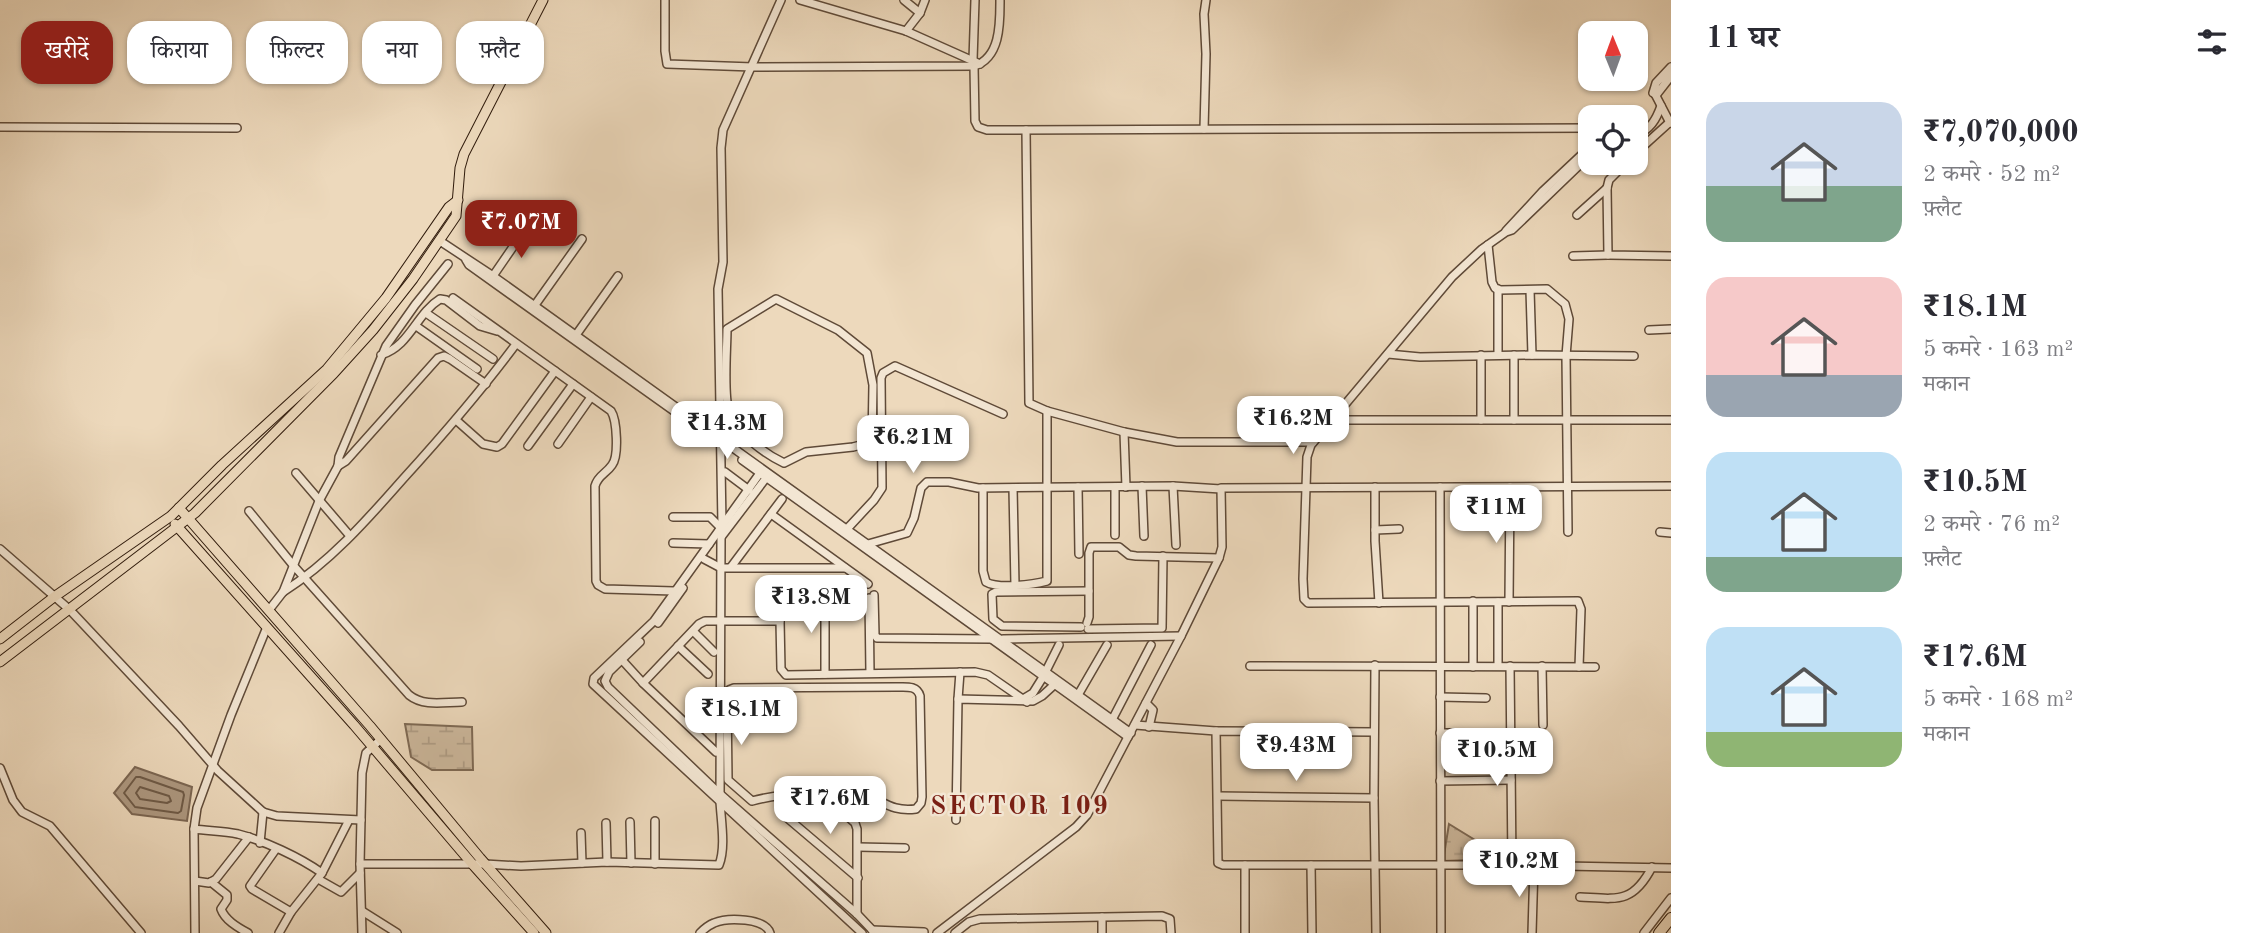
<!DOCTYPE html>
<html lang="hi">
<meta charset="utf-8">
<style>
body{margin:0;font-family:"Old Standard TT","Noto Serif Devanagari",serif;background:#f2f2f3;color:#2b2b33;height:100vh;display:flex;flex-direction:column;font-size:26px;white-space:nowrap}
*{box-sizing:border-box;margin:0}
p{font-size:23px;color:#7c7c81}
.icon{flex:none;width:38px;height:38px;fill:none;stroke:currentColor;stroke-width:2;stroke-linecap:round;stroke-linejoin:round}
.map{position:relative;flex:1;overflow:hidden}
.side{display:flex;flex-direction:column;background:#fff;width:595px}
.side>*{flex:none}
.guide{position:absolute;left:21px;top:21px;width:665px;height:63px;display:flex;gap:14px}
.needle{width:46px;rotate:359deg}
.controls{position:absolute;left:1578px;top:21px;display:grid;gap:14px}
.controls a{display:grid;place-items:center;width:70px;height:70px;border-radius:14px;background:#fff;box-shadow:0 2px 5px #0004;font-size:35px}
.price{position:absolute;translate:-50% -60px;padding:0 16px;border-radius:14px;background:#fff;color:#222;font-size:23px;line-height:46px;filter:drop-shadow(0 2px 4px #0008)}
.price::after{content:'';position:absolute;left:50%;top:42px;width:21px;height:16px;margin-left:-10px;background:inherit;clip-path:polygon(0 0,100% 0,50% 100%)}
.price.active{background:#8f2418;color:#fff}
ul{padding:0;list-style:none}
li{display:flex;align-items:center;gap:21px;height:175px;padding:0 35px}
li span{display:grid;place-items:center;flex:none;width:196px;height:140px;border-radius:21px;color:#555}
li>.icon{margin-inline-start:auto}
span .icon{width:84px;height:84px;fill:#fffc;stroke-width:1}
li b{font-size:30px}
h2{display:flex;justify-content:space-between;align-items:center;height:84px;padding:0 35px;font-size:30px}
.pill{padding:0 24px;border-radius:21px;background:#fff;box-shadow:0 2px 5px #0004;font-size:24px;line-height:63px}
.pill.active{background:#8f2418;color:#fff}
main{display:flex;flex:1;min-height:0}
.map>svg:first-child{display:block}
.wetland{fill:url(#wetland-marsh);stroke:#7e6a55;stroke-width:2}
.water{fill:#ad9880;stroke:#7b6652;stroke-width:2}
.lines{fill:none;stroke-linecap:round;stroke-linejoin:round}
.shore{stroke:#6e5a46;stroke-width:2}
.minor-casing{stroke:#5f4a38;stroke-width:10}
.major-casing{stroke:#301b0c;stroke-width:11}
.highway-casing{stroke:#301b0c;stroke-width:12}
.minor{stroke:#f3e6d3;stroke-width:7}
.major{stroke:#edd9bc;stroke-width:9}
.highway{stroke:#edd9bc;stroke-width:10}
.labels{text-anchor:middle;dominant-baseline:central;stroke-width:5;stroke-linejoin:round;paint-order:stroke}
.district-label{font-size:26px;font-weight:bold;letter-spacing:2px;fill:#7a1f14;stroke:#f3e6d3}
</style>
<main>
<div class="map">
<svg width="1671" height="933" viewBox="0 0 1671 933">
<defs>
<pattern id="wetland-marsh" width="20" height="14" patternUnits="userSpaceOnUse" patternTransform="scale(1.75)"><rect width="20" height="14" fill="#cdb99e"/><path d="M1 5h8M5 5V1M11 12h8M15 12V8" fill="none" stroke="#b09e87"/></pattern>
</defs>
<rect width="100%" height="100%" fill="#edd9bc"/>
<filter id="stains"><feTurbulence type="fractalNoise" baseFrequency=".00286" numOctaves="4"/><feColorMatrix values="0 0 0 0 .2 0 0 0 0 .09 0 0 0 0 .02 0 0 0 .5 -.17"/></filter>
<radialGradient id="worn" r=".72"><stop offset=".6" stop-color="#630" stop-opacity="0"/><stop offset="1" stop-color="#630" stop-opacity=".3"/></radialGradient>
<g class="wetland">
<path d="M 405,724 L 472,727 L 473,770 L 432,770 L 411,757 Z"/>
<path d="M 1449,824 L 1475,840 L 1474,860 L 1443,861 Z"/>
</g>
<path class="water" d="M 135,767 L 192,787 L 187,821 L 132,814 L 114,793 Z"/>
<g class="lines">
<g class="shore">
<path d="M 136,777 L 140,777 L 183,792 L 184,795 L 181,811 L 178,813 L 135,807 L 124,793 Z"/>
<path d="M 140,787 L 169,796 L 171,801 L 167,803 L 140,799 L 136,793 Z"/>
</g>
<g class="minor-casing">
<g id="minor">
<path d="M 665,0 L 665,51 L 667,64 L 753,67 L 974,66 C 1001,58 1000,22 1000,0"/>
<path d="M 800,0 L 906,31 L 980,64"/>
<path d="M 904,0 L 920,13"/>
<path d="M 906,31 L 920,13 L 925,0"/>
<path d="M 973,60 L 975,0"/>
<path d="M 974,66 L 975,121 L 978,127 L 987,130 L 1591,128"/>
<path d="M 1671,67 L 1656,83 L 1653,93 L 1657,94 L 1671,76"/>
<path d="M 1655,94 L 1670,123"/>
<path d="M 0,127 L 237,128"/>
<path d="M 1204,129 L 1206,54 L 1204,14 L 1206,0"/>
<path d="M 1026,130 L 1029,403 L 1047,411 L 1124,432 L 1177,442 L 1313,442"/>
<path d="M 1636,135 C 1650,130 1656,120 1661,106"/>
<path d="M 1636,150 L 1639,150 L 1671,121"/>
<path d="M 1626,163 L 1609,180 L 1607,188 L 1608,255 L 1671,256"/>
<path d="M 1577,215 L 1607,188"/>
<path d="M 1506,231 L 1543,191 L 1591,146"/>
<path d="M 440,241 L 493,276 L 1131,733"/>
<path d="M 1488,245 L 1492,282 L 1495,288 L 1499,290 L 1547,289 L 1565,304 L 1569,319 L 1566,356 L 1568,532"/>
<path d="M 1573,256 L 1608,255"/>
<path d="M 466,260 L 469,265 L 699,429"/>
<path d="M 493,276 L 526,228"/>
<path d="M 1498,289 L 1498,355"/>
<path d="M 1530,290 L 1532,355"/>
<path d="M 453,298 L 611,411 C 617,420 619,456 612,465 C 606,474 598,475 595,486 L 596,581 L 598,585 L 605,589 L 674,591"/>
<path d="M 776,299 L 838,330 L 867,353 L 873,385 L 872,442 L 853,447 L 806,452 L 784,463 C 765,454 736,433 729,412 C 723,394 727,349 727,329 Z"/>
<path d="M 535,305 L 582,239"/>
<path d="M 426,313 L 493,359"/>
<path d="M 416,326 L 477,369"/>
<path d="M 1649,330 L 1671,329"/>
<path d="M 576,335 L 618,276"/>
<path d="M 1388,354 L 1420,357 L 1532,355 L 1634,356"/>
<path d="M 381,355 C 410,346 416,314 440,299 L 446,300 L 480,326 L 497,331"/>
<path d="M 1481,355 L 1481,420"/>
<path d="M 456,420 L 483,444 L 497,447 L 502,444 L 555,371"/>
<path d="M 1332,420 L 1671,420"/>
<path d="M 1514,420 L 1514,355"/>
<path d="M 1124,432 L 1126,487"/>
<path d="M 558,444 L 591,397"/>
<path d="M 528,446 L 573,384"/>
<path d="M 742,460 L 1128,737"/>
<path d="M 338,466 L 346,461 L 438,358 L 444,356 L 450,359 L 486,384"/>
<path d="M 725,472 L 749,490"/>
<path d="M 296,473 L 350,536"/>
<path d="M 760,473 L 654,621 L 594,678 L 593,684 L 862,933"/>
<path d="M 1142,486 L 1144,536"/>
<path d="M 1173,486 L 1176,545"/>
<path d="M 1078,487 L 1079,554"/>
<path d="M 1375,487 L 1375,541 L 1379,603"/>
<path d="M 1440,487 L 1441,933"/>
<path d="M 983,488 L 983,571 L 986,582 C 998,589 1032,585 1047,581 L 1047,411"/>
<path d="M 1013,488 L 1015,585"/>
<path d="M 249,511 L 293,565 L 409,695 C 424,707 444,702 462,702"/>
<path d="M 771,514 L 868,584"/>
<path d="M 673,517 L 710,517 L 721,528"/>
<path d="M 722,525 L 718,289 L 723,262 L 721,148 L 723,130 L 781,0"/>
<path d="M 846,530 L 874,500 L 882,488 L 881,378 L 883,373 L 895,366 L 1003,414"/>
<path d="M 1375,530 L 1399,529"/>
<path d="M 1660,532 L 1671,533"/>
<path d="M 1115,535 L 1115,487"/>
<path d="M 722,536 L 766,478"/>
<path d="M 673,543 L 709,544"/>
<path d="M 868,544 L 907,533 L 914,518 L 921,488 L 927,482 L 949,482 L 978,488 L 1173,486 L 1221,489"/>
<path d="M 0,549 L 70,610 L 179,726 L 218,771 L 263,812 L 277,816 L 361,820"/>
<path d="M 704,559 L 721,568 L 845,568"/>
<path d="M 731,567 L 782,499"/>
<path d="M 283,592 C 329,563 367,520 403,479 C 443,435 481,391 516,344"/>
<path d="M 779,595 L 780,621"/>
<path d="M 874,595 L 875,635 L 877,638 L 991,639"/>
<path d="M 869,598 L 870,673"/>
<path d="M 1473,601 L 1473,667"/>
<path d="M 1509,602 L 1510,487"/>
<path d="M 269,610 L 283,592 L 319,501 L 338,466 L 339,457 L 386,346 L 415,305 L 448,264"/>
<path d="M 658,623 L 683,588"/>
<path d="M 1087,623 L 1089,617 L 1089,553 L 1091,547 L 1119,547 L 1129,555 L 1136,556 L 1219,558"/>
<path d="M 1081,627 L 1002,626 L 993,619 L 992,594 L 996,592 L 1089,591"/>
<path d="M 1088,629 L 1162,628 L 1163,556"/>
<path d="M 693,631 L 714,652"/>
<path d="M 1003,639 L 1181,636"/>
<path d="M 640,642 L 609,672 L 605,681 L 608,687 L 720,794 L 857,914 L 875,933"/>
<path d="M 678,646 L 708,674"/>
<path d="M 622,660 L 643,683"/>
<path d="M 1375,665 L 1374,798 L 1376,933"/>
<path d="M 1250,666 L 1595,667"/>
<path d="M 1498,666 L 1498,602"/>
<path d="M 1510,666 L 1512,865 L 1671,868"/>
<path d="M 1542,666 L 1543,725"/>
<path d="M 1579,667 L 1581,609 L 1578,601 L 1308,603 L 1304,599 L 1303,579 L 1307,457 L 1311,445 L 1452,277 L 1482,249 L 1506,232 L 1512,230 L 1591,154"/>
<path d="M 1046,671 L 1059,645"/>
<path d="M 825,674 L 825,595"/>
<path d="M 896,687 C 906,687 917,685 920,696 L 922,797 L 921,803 L 916,809 C 892,812 885,802 865,794 C 844,786 774,795 752,801 L 728,780 L 727,698 L 729,690 L 734,688 Z"/>
<path d="M 752,689 L 754,695 L 779,695 L 781,698 L 781,707"/>
<path d="M 1078,695 L 1107,645"/>
<path d="M 1440,697 L 1486,698"/>
<path d="M 958,699 L 960,672"/>
<path d="M 1023,699 L 1033,693 L 1043,677"/>
<path d="M 1146,703 L 1153,710 L 1149,727"/>
<path d="M 1112,720 L 1151,645"/>
<path d="M 1135,725 L 1216,731"/>
<path d="M 1374,732 L 1216,731 L 1218,863 L 1223,865 L 1512,865"/>
<path d="M 1440,733 L 1510,733"/>
<path d="M 716,752 L 643,683 L 699,624 L 705,621 L 780,621 L 781,669 L 786,675 L 975,672 L 988,675 L 1027,702"/>
<path d="M 0,768 L 13,800 L 22,812 L 50,826 L 141,933"/>
<path d="M 1440,781 L 1511,780"/>
<path d="M 1218,796 L 1374,798"/>
<path d="M 829,800 L 855,823 L 857,829 L 857,914"/>
<path d="M 785,816 L 858,878"/>
<path d="M 956,820 L 958,699 L 1033,701 L 1042,696 L 1054,685"/>
<path d="M 630,822 L 631,863"/>
<path d="M 606,823 L 607,862"/>
<path d="M 194,829 C 209,831 224,831 238,834 C 265,841 299,857 322,873"/>
<path d="M 581,833 L 582,863"/>
<path d="M 260,843 L 263,812"/>
<path d="M 858,847 L 905,848"/>
<path d="M 276,849 L 250,886 L 252,889 L 291,912"/>
<path d="M 360,864 L 485,864 L 521,866 L 607,862 L 719,865 C 726,847 721,821 720,801 L 721,537"/>
<path d="M 655,864 L 655,821"/>
<path d="M 1245,865 L 1245,933"/>
<path d="M 1311,865 L 1312,933"/>
<path d="M 318,879 L 341,892 L 360,873"/>
<path d="M 195,881 L 209,883 L 216,879 L 249,837"/>
<path d="M 211,882 L 227,895 L 227,900 L 221,909 C 225,920 237,927 248,933"/>
<path d="M 1580,897 C 1617,899 1633,904 1652,867"/>
<path d="M 362,911 L 397,933"/>
<path d="M 872,930 L 924,932"/>
<path d="M 195,933 L 194,829 L 197,808 L 231,715 L 267,627"/>
<path d="M 279,933 L 291,912 L 322,873 L 349,820"/>
<path d="M 362,933 L 360,864 L 362,773 L 366,753 L 381,739"/>
<path d="M 700,933 C 704,929 709,925 714,923 C 728,917 765,918 770,933"/>
<path d="M 937,933 L 1076,827 L 1087,815 L 1181,636 L 1219,558 L 1222,547 L 1221,488 L 1671,486"/>
<path d="M 955,933 L 969,922 L 980,919 L 1162,916 L 1170,919 L 1171,933"/>
<path d="M 1102,933 L 1102,917"/>
<path d="M 1532,933 L 1534,865"/>
<path d="M 1644,933 L 1671,898"/>
</g>
</g>
<g class="major-casing">
<g id="major">
<path d="M 179,508 L 370,726 L 480,858 L 546,933"/>
<path d="M 175,524 L 354,725 L 474,866 L 534,933"/>
<path d="M 0,639 L 54,597 L 171,516 L 222,465 L 327,369 L 386,298 L 449,207 L 458,200"/>
<path d="M 0,662 L 195,513 L 334,373 L 373,330 L 413,279 L 456,216 L 460,168 L 464,154 L 543,0"/>
</g>
</g>
<g class="highway-casing">
<path id="highway" d="M 1659,933 L 1671,918"/>
</g>
<use href="#minor" class="minor"/>
<use href="#major" class="major"/>
<use href="#highway" class="highway"/>
</g>
<g class="labels">
<g class="district-label">
<text x="1020" y="807">SECTOR 109</text>
</g>
</g>
<rect width="100%" height="100%" filter="url(#stains)"/>
<rect width="100%" height="100%" fill="url(#worn)"/>
</svg>
<div class="controls">
<a><svg class="needle" viewBox="-14 -14 28 28"><path d="M0-13l5 13h-10z" fill="#e53935"/><path d="M0 13l5-13h-10z" fill="#7c7c81"/></svg></a>
<a><svg class="icon" aria-label="locate" viewBox="0 0 24 24"><circle cx="12" cy="12" r="6"/><path d="M12 2v4M12 18v4M2 12h4M18 12h4"/></svg></a>
</div>
<b class="price active" style="left:521px;top:260px">₹7.07M</b>
<b class="price" style="left:1293px;top:456px">₹16.2M</b>
<b class="price" style="left:727px;top:461px">₹14.3M</b>
<b class="price" style="left:913px;top:475px">₹6.21M</b>
<b class="price" style="left:1496px;top:545px">₹11M</b>
<b class="price" style="left:811px;top:635px">₹13.8M</b>
<b class="price" style="left:741px;top:747px">₹18.1M</b>
<b class="price" style="left:1296px;top:783px">₹9.43M</b>
<b class="price" style="left:1497px;top:788px">₹10.5M</b>
<b class="price" style="left:830px;top:836px">₹17.6M</b>
<b class="price" style="left:1519px;top:899px">₹10.2M</b>
<div class="guide">
<a class="pill active">खरीदें</a>
<a class="pill">किराया</a>
<a class="pill">फ़िल्टर</a>
<a class="pill">नया</a>
<a class="pill">फ़्लैट</a>
</div>
</div>
<section class="side">
<h2>11 घर<svg class="icon" aria-label="filters" viewBox="0 0 24 24"><path d="M4 7h16M4 17h16"/><circle cx="9" cy="7" r="2"/><circle cx="15" cy="17" r="2"/></svg></h2>
<ul>
<li><span style="background:linear-gradient(#c9d6e8 60%,#7fa58c 0)"><svg class="icon" aria-label="home" viewBox="0 0 24 24"><path d="M3 11l9-7 9 7M6 9v11h12V9"/></svg></span><div><b>₹7,070,000</b><p>2 कमरे · 52 m²</p><p>फ़्लैट</p></div></li>
<li><span style="background:linear-gradient(#f6c9c9 70%,#9aa5b1 0)"><svg class="icon" aria-label="home" viewBox="0 0 24 24"><path d="M3 11l9-7 9 7M6 9v11h12V9"/></svg></span><div><b>₹18.1M</b><p>5 कमरे · 163 m²</p><p>मकान</p></div></li>
<li><span style="background:linear-gradient(#bfe0f5 75%,#7fa58c 0)"><svg class="icon" aria-label="home" viewBox="0 0 24 24"><path d="M3 11l9-7 9 7M6 9v11h12V9"/></svg></span><div><b>₹10.5M</b><p>2 कमरे · 76 m²</p><p>फ़्लैट</p></div></li>
<li><span style="background:linear-gradient(#bfe0f5 75%,#8fb573 0)"><svg class="icon" aria-label="home" viewBox="0 0 24 24"><path d="M3 11l9-7 9 7M6 9v11h12V9"/></svg></span><div><b>₹17.6M</b><p>5 कमरे · 168 m²</p><p>मकान</p></div></li>
</ul>
</section>
</main>
